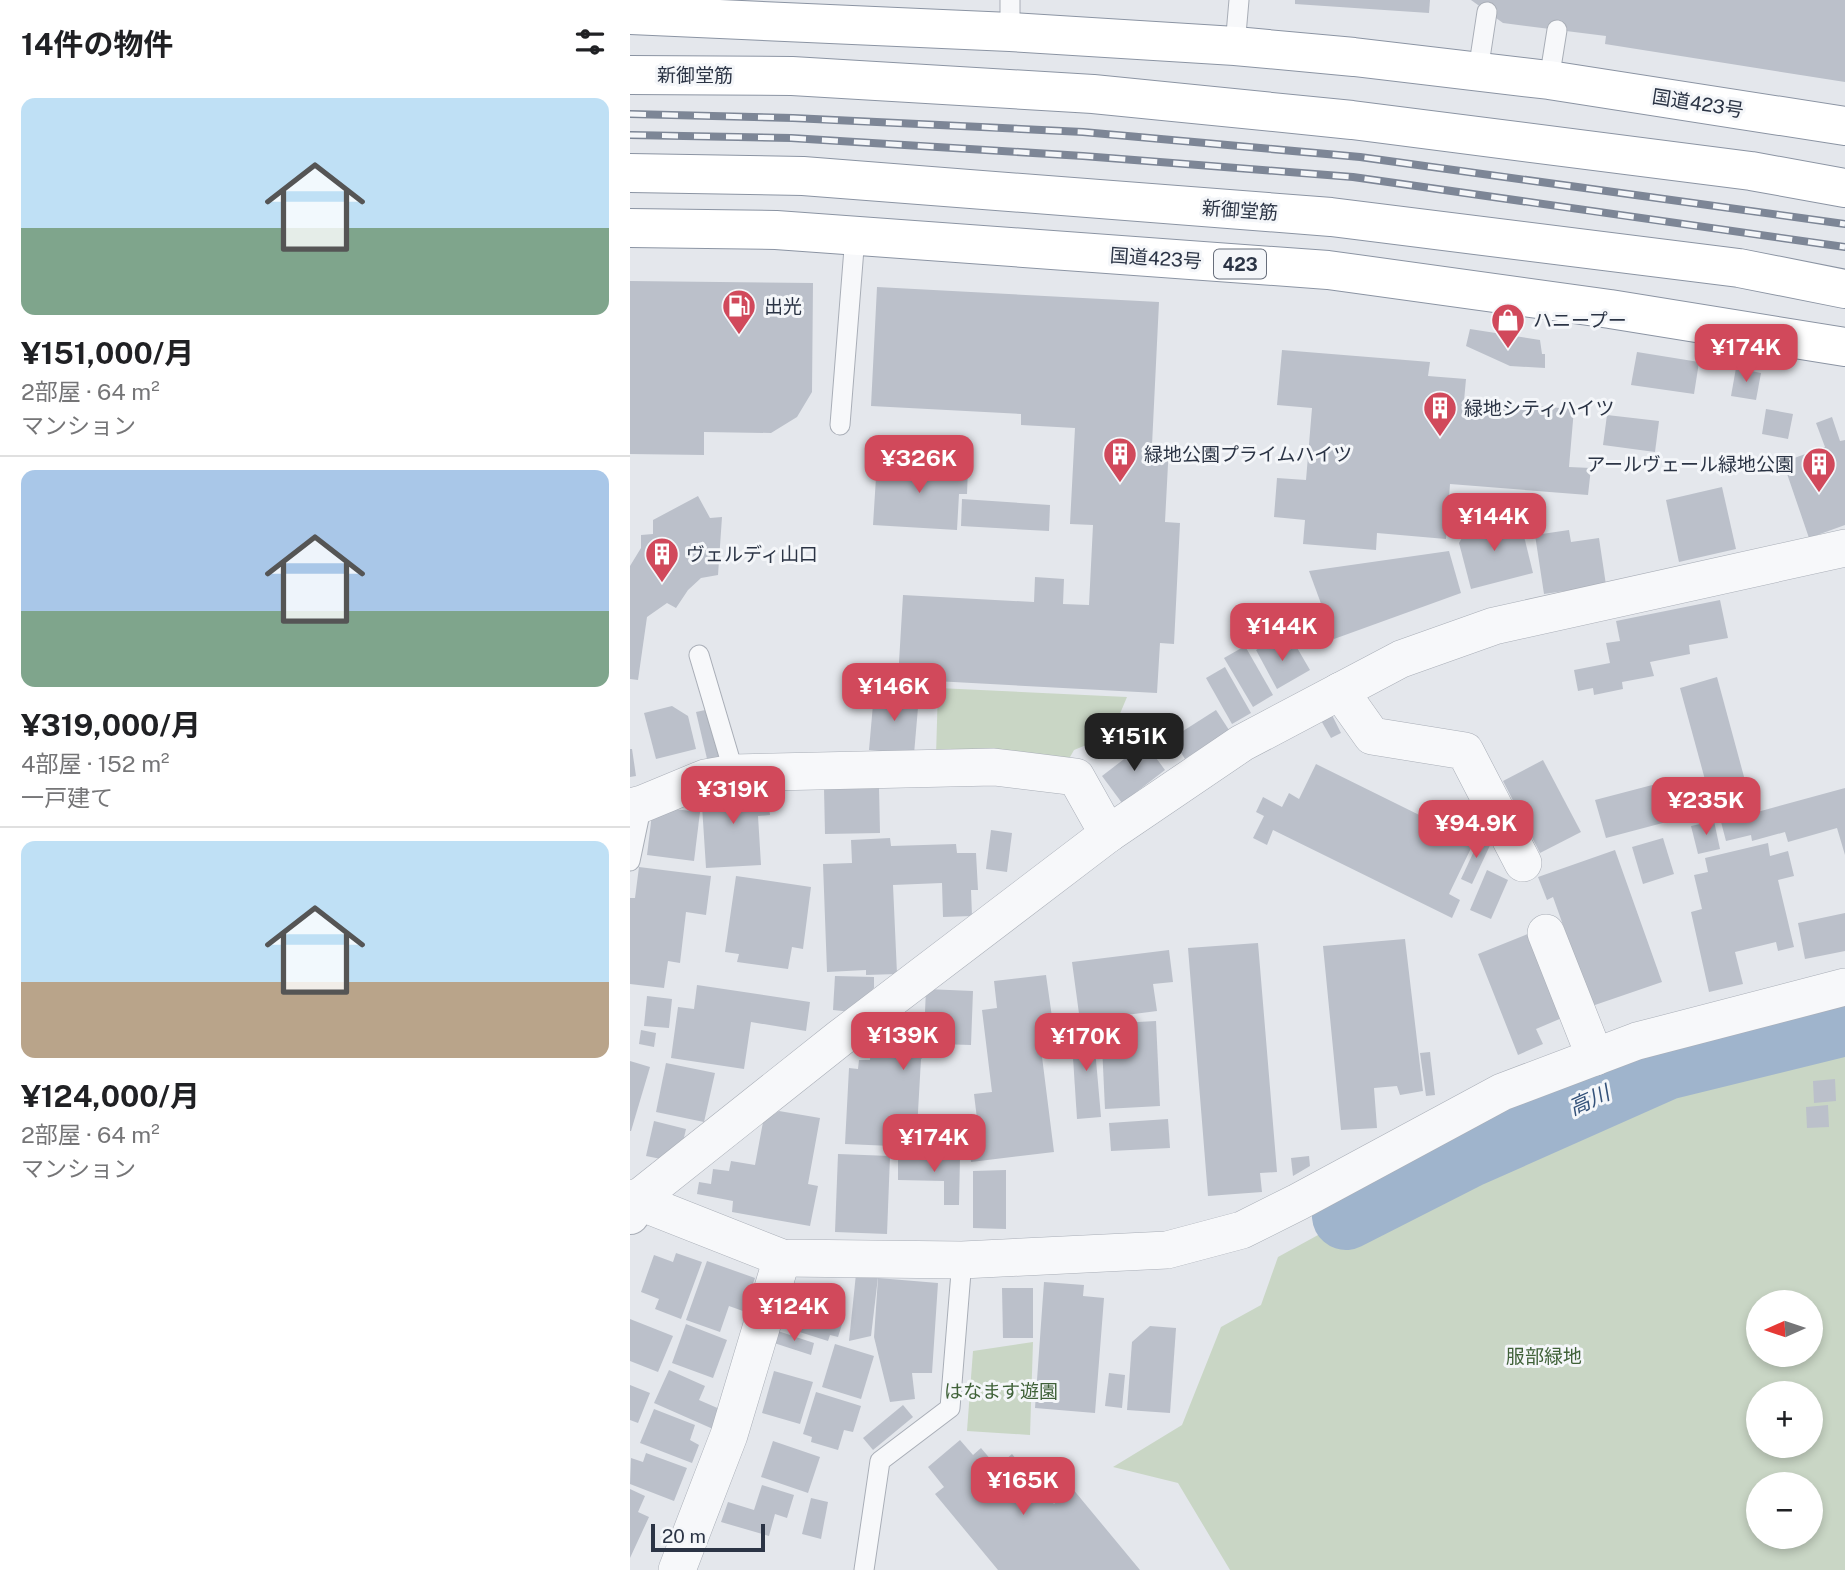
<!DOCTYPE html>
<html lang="ja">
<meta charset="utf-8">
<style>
body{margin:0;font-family:"Public Sans","Noto Sans JP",sans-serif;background:#f6f6f6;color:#202124;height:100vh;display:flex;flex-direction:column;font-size:26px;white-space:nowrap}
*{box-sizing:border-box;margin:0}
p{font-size:23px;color:#757577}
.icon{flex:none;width:38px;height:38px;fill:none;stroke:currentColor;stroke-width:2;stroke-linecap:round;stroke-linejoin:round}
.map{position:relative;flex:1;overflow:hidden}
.panel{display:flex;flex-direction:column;background:#fff;width:630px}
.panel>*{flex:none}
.needle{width:46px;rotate:267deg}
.buttons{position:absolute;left:1116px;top:1290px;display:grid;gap:14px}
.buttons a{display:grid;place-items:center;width:77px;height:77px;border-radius:50%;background:#fff;box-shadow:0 4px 10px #0003;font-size:35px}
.scale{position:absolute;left:21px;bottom:18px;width:114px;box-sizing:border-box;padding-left:7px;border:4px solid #2b3445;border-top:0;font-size:19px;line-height:24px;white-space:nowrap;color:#2b3445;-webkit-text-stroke:5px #f4f6f9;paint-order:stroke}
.price{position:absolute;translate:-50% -60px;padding:0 16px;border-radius:14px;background:#d1495b;color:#fff;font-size:23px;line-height:46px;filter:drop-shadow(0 2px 4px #0008)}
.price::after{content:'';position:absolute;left:50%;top:42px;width:21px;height:16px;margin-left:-10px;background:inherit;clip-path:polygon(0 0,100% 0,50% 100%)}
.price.current{background:#222;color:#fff}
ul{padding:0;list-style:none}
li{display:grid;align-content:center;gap:14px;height:371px;padding:0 21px}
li+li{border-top:2px solid #e0e0e0}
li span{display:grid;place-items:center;height:217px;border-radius:14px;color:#555}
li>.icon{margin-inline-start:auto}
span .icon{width:126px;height:126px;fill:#fffc;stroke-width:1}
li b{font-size:30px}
h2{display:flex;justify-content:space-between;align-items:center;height:84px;padding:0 21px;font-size:30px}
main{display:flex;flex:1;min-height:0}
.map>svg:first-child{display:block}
.green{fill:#c9d6c5;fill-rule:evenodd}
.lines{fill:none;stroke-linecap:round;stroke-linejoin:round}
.river{stroke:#9fb4cc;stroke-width:68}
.building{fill:#bbc0ca}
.service-casing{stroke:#a9aeb7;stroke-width:21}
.minor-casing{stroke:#a9aeb7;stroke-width:38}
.tertiary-casing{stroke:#a9aeb7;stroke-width:40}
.trunk-casing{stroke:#8b94a3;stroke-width:40}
.service{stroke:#f7f8fa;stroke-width:19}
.minor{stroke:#f7f8fa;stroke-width:37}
.tertiary{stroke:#f7f8fa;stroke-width:38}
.trunk{stroke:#fff;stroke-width:38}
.rail-casing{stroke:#7d8696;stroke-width:8}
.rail{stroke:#f4f6f9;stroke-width:5;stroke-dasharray:16;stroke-linecap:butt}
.labels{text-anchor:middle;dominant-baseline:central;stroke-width:6;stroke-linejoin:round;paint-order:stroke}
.shield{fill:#f4f6f9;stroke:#676e7b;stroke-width:2}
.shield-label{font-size:18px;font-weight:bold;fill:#2b3445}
.street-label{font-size:19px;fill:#2b3445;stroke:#f4f6f9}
.poi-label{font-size:19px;fill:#2b3445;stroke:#f4f6f9;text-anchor:start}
.park-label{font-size:19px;fill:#3f6138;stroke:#f4f6f9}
.water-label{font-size:21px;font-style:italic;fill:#34527a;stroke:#f4f6f9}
</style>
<main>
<section class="panel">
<h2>14件の物件<svg class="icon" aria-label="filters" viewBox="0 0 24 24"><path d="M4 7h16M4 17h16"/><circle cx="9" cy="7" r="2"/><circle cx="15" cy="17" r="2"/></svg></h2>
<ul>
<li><span style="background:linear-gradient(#bfe0f5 60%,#7fa58c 0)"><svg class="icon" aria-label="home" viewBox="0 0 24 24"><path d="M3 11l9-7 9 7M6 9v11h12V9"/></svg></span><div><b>¥151,000/月</b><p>2部屋 · 64 m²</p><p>マンション</p></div></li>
<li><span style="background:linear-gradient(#a9c7e8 65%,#7fa58c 0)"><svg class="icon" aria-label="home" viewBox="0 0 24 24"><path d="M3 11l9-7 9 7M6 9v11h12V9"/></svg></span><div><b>¥319,000/月</b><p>4部屋 · 152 m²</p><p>一戸建て</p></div></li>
<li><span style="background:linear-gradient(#bfe0f5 65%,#b9a48a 0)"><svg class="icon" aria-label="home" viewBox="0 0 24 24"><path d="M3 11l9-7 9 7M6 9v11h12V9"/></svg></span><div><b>¥124,000/月</b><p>2部屋 · 64 m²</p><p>マンション</p></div></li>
</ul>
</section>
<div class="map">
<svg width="1215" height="1570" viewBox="0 0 1215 1570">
<rect width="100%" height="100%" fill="#e4e7ec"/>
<g class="green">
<path d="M 308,688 L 497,697 L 481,735 L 444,750 L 436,764 L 306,756 Z"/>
<path d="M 1215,1011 L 1215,1570 L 600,1570 L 548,1483 L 483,1467 L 552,1425 L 591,1327 L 631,1305 L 648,1257 L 1014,1056 ZM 1129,1302 L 1181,1302 L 1181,1354 L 1129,1354 ZM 1129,1393 L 1181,1393 L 1181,1446 L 1129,1446 ZM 1129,1484 L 1181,1484 L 1181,1536 L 1129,1536 Z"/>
<path d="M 403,1342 L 400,1435 L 337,1431 L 343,1351 Z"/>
</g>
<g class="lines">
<path class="river" d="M 716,1216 L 838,1154 L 1036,1066 L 1215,1022"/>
</g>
<g class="building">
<path d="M 665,0 L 800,0 L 799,13 L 665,4 Z"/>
<path d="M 841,0 L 1215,0 L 1215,82 L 975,44 L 976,36 L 873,23 Z"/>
<path d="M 0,281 L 183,283 L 182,392 L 167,417 L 141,433 L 74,432 L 74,455 L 0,454 Z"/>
<path d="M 247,287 L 529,302 L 522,445 L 539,445 L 535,522 L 550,523 L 544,644 L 530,643 L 527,693 L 268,679 L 273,595 L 404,602 L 405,577 L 434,579 L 433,604 L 459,605 L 463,525 L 440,524 L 445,428 L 391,425 L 391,414 L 241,406 Z"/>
<path d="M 840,329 L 910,340 L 912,354 L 915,354 L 915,368 L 880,366 L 836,346 Z"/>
<path d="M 652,350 L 800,362 L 798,376 L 836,379 L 834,401 L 944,409 L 939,467 L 961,468 L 958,495 L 820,484 L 816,539 L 747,533 L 746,550 L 673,544 L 675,520 L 644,517 L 647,478 L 676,480 L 682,408 L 647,405 Z"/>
<path d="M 1007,352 L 1069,362 L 1064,394 L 1001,385 Z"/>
<path d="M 1106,368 L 1131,373 L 1126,400 L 1101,396 Z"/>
<path d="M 1136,409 L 1163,414 L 1158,439 L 1132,434 Z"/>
<path d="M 977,415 L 1029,421 L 1025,452 L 973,445 Z"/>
<path d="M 1202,417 L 1210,441 L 1215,440 L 1215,525 L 1179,538 L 1153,462 L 1195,447 L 1186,423 Z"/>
<path d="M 247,462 L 338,467 L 337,494 L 329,494 L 327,530 L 243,525 Z"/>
<path d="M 1092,487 L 1106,549 L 1049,562 L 1036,500 Z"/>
<path d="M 68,496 L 80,518 L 92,517 L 88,575 L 71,578 L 58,590 L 46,608 L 37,603 L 17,617 L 8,680 L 0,679 L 0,566 L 11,548 L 11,535 L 23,534 L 23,520 Z"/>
<path d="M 332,499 L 420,505 L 419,531 L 331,526 Z"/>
<path d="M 843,519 L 891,524 L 903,573 L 841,589 L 829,543 Z"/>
<path d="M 939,530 L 941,542 L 969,538 L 976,585 L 914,594 L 905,535 Z"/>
<path d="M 819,551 L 831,593 L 704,639 L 679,571 Z"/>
<path d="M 1090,600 L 1098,638 L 1059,645 L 1060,654 L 1020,662 L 1024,676 L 992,682 L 993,689 L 964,695 L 963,688 L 948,691 L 944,670 L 980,663 L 976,643 L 990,641 L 986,621 Z"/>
<path d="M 644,639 L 653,654 L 666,646 L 680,670 L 647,689 L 626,650 Z"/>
<path d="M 615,646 L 643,695 L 623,707 L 594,658 Z"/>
<path d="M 595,667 L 621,713 L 602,724 L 576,678 Z"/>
<path d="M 1087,677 L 1120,799 L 1083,809 L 1050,688 Z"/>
<path d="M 244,693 L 289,696 L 284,754 L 239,750 Z"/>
<path d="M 42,706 L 58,716 L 66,749 L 26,759 L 14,713 Z"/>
<path d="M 80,709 L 92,760 L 78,763 L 66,712 Z"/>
<path d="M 586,710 L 599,730 L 555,759 L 542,738 Z"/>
<path d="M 700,711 L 711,733 L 701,738 L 689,717 Z"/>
<path d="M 515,743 L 535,770 L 492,803 L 472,776 Z"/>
<path d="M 0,749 L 2,749 L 6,776 L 0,777 Z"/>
<path d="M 913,760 L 951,832 L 910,853 L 873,781 Z"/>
<path d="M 686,764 L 844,842 L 819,894 L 830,900 L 822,918 L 643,830 L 637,845 L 623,838 L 634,816 L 626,812 L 633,797 L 652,807 L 659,793 L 669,799 Z"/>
<path d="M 1049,778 L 1059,816 L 976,838 L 965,800 Z"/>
<path d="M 137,786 L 140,815 L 128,816 L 131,865 L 76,868 L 71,790 Z"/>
<path d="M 249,787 L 250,833 L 195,834 L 194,788 Z"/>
<path d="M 1215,788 L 1215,855 L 1207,828 L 1158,842 L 1155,832 L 1122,841 L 1121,835 L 1096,841 L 1091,822 Z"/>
<path d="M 35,808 L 70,812 L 64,861 L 17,855 L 22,814 Z"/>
<path d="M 1084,821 L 1090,849 L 1068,854 L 1061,826 Z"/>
<path d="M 361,830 L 382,833 L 377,872 L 356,869 Z"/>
<path d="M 851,836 L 862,841 L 842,884 L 831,879 Z"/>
<path d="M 260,838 L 261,846 L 326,844 L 327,853 L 346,853 L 348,890 L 341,890 L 342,916 L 313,917 L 312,883 L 263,885 L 267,974 L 236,975 L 236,970 L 197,972 L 193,864 L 222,863 L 221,840 Z"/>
<path d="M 1033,838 L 1044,874 L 1013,884 L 1002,847 Z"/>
<path d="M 1138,843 L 1140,856 L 1158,851 L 1164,876 L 1148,880 L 1164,947 L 1148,951 L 1146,942 L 1105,952 L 1113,984 L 1079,992 L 1061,912 L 1072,909 L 1064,875 L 1078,872 L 1075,858 Z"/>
<path d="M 985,850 L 1032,982 L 962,1006 L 923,897 L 917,900 L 908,877 Z"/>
<path d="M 9,867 L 81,876 L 76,915 L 56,912 L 50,963 L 38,961 L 34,988 L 0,984 L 0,898 L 5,898 Z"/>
<path d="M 857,870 L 878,880 L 861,919 L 840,910 Z"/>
<path d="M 106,876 L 181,887 L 173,949 L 162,947 L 158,969 L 107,962 L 109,954 L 95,952 Z"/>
<path d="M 1215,913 L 1215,951 L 1175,959 L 1168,923 Z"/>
<path d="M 905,931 L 939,1015 L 906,1029 L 913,1044 L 888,1055 L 848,954 Z"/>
<path d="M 775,939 L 793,1091 L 770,1095 L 767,1086 L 744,1088 L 747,1128 L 711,1130 L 693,946 Z"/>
<path d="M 628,943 L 647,1172 L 630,1173 L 632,1192 L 578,1196 L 558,948 Z"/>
<path d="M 539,950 L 543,982 L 523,984 L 527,1011 L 450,1021 L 442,962 Z"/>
<path d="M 416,975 L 424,1031 L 409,1033 L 424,1152 L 341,1162 L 336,1120 L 347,1119 L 344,1094 L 362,1092 L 352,1010 L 367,1008 L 364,981 Z"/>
<path d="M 205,976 L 244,977 L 244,988 L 222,1012 L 203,1010 Z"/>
<path d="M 67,985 L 180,1002 L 176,1031 L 121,1022 L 114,1069 L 41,1058 L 48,1007 L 64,1009 Z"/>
<path d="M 296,989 L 343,991 L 341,1045 L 309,1044 L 291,1059 L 286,1147 L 215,1144 L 219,1068 L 228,1069 L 229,1060 L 240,1060 L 241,1044 L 255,1044 L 295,1012 Z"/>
<path d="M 17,996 L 42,999 L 39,1028 L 14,1026 Z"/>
<path d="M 526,1021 L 530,1106 L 475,1109 L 471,1024 Z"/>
<path d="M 463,1026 L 471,1117 L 447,1119 L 441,1027 Z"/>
<path d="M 11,1030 L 26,1033 L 24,1047 L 9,1044 Z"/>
<path d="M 800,1052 L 805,1095 L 796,1096 L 790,1053 Z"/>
<path d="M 0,1061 L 20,1067 L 1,1131 L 0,1131 Z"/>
<path d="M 36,1063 L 85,1073 L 74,1122 L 26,1112 Z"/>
<path d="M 1205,1079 L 1206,1101 L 1184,1103 L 1183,1081 Z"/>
<path d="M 1198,1105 L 1199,1127 L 1177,1128 L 1176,1107 Z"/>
<path d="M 149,1111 L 190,1118 L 178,1184 L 188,1186 L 180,1226 L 102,1212 L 103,1201 L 67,1194 L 69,1182 L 81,1184 L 83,1169 L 99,1171 L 101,1161 L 125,1165 L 133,1122 Z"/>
<path d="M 538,1119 L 540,1148 L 481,1151 L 479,1123 Z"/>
<path d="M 24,1121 L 56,1129 L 52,1146 L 31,1159 L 16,1156 Z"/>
<path d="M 208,1154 L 260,1156 L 257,1234 L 205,1232 Z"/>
<path d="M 679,1156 L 680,1166 L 663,1176 L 661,1158 Z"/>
<path d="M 268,1157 L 330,1158 L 329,1205 L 314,1205 L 314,1181 L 268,1180 Z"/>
<path d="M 376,1170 L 376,1229 L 343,1228 L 343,1171 Z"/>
<path d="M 46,1253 L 72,1262 L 51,1319 L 25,1309 L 29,1299 L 11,1292 L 24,1255 L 43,1262 Z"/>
<path d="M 77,1261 L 125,1278 L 113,1311 L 99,1306 L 90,1332 L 56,1320 Z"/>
<path d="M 226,1274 L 248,1277 L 241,1336 L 219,1341 Z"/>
<path d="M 248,1278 L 308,1283 L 302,1373 L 282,1373 L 285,1399 L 260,1402 L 244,1337 Z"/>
<path d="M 414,1282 L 454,1285 L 453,1296 L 474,1298 L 465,1413 L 405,1408 Z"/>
<path d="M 191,1286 L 213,1293 L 206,1315 L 214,1318 L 208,1337 L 200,1335 L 198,1341 L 160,1329 L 173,1288 L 189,1294 Z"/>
<path d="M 372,1288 L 403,1288 L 403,1338 L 373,1338 Z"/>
<path d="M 0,1319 L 43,1336 L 28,1372 L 0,1361 Z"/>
<path d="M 56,1324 L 97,1340 L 83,1378 L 42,1363 Z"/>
<path d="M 520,1326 L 546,1328 L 540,1413 L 497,1410 L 502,1342 Z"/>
<path d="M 148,1331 L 184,1343 L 181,1355 L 144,1343 Z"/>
<path d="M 205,1344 L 244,1356 L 231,1399 L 192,1387 Z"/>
<path d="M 39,1370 L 75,1386 L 69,1400 L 92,1410 L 83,1429 L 24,1403 Z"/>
<path d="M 144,1371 L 183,1382 L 170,1424 L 132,1413 Z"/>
<path d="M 479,1373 L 495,1375 L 492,1408 L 475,1406 Z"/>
<path d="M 0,1385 L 20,1393 L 8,1423 L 0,1420 Z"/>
<path d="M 186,1392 L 231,1406 L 223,1432 L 214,1430 L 208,1450 L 181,1442 L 182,1437 L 173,1434 Z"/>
<path d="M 273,1405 L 283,1417 L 243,1450 L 233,1438 Z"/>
<path d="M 24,1409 L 65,1425 L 60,1440 L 69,1445 L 62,1463 L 10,1443 Z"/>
<path d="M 330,1440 L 343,1455 L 351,1448 L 367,1467 L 382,1454 L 424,1504 L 442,1488 L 510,1570 L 368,1570 L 305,1494 L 314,1487 L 298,1467 Z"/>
<path d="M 143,1441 L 190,1457 L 178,1493 L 131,1477 Z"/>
<path d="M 16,1453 L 57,1468 L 44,1501 L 0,1484 L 1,1458 L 13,1462 Z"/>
<path d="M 132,1485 L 164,1495 L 157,1518 L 145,1514 L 139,1536 L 91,1522 L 98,1502 L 124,1510 Z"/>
<path d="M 0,1489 L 15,1496 L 8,1512 L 19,1517 L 0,1558 Z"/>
<path d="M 181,1498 L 198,1502 L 191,1539 L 172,1534 Z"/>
</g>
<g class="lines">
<g class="service-casing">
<g id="service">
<path d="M 380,0 L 380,32"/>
<path d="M 605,46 L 609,0"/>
<path d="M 848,71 L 857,12"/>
<path d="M 919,80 L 927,30"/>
<path d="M 210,425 L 225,236"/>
<path d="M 69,655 L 104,773"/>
<path d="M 0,861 L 12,804"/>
<path d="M 234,1570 L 250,1461 L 320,1408 L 332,1260"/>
</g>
</g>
<g class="minor-casing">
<g id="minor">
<path d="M 710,691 L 742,736 L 835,751 L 893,863"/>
<path d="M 0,807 L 12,804 L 75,778 L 104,773 L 364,767 L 446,777 L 478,834"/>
<path d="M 916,933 L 965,1057"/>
<path d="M 0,1198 L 152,1258 L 332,1260 L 537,1250 L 612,1230 L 668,1202 L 872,1092 L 1007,1041 L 1215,987"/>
<path d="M 6,1200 L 210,1038 L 478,834 L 612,743 L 771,659 L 864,626 L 1215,548"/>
<path d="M 47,1570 L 99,1435 L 152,1258"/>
</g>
</g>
<g class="tertiary-casing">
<path id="tertiary" d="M 0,1215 L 6,1200"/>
</g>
<g class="trunk-casing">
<g id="trunk">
<path d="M 0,15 L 380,32 L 605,46 L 724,57 L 919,80 L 1215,126"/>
<path d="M 0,75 L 162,76 L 463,94 L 722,120 L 1121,171 L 1215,188"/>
<path d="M 0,173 L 173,176 L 701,217 L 1109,268 L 1215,289"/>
<path d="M 0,228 L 146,230 L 698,270 L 980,309 L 1215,347"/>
</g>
</g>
<use href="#service" class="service"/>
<use href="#minor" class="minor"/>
<use href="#tertiary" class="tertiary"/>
<use href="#trunk" class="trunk"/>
<g class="rail-casing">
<g id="rail">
<path d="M 0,114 L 163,118 L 453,132 L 730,157 L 1215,224"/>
<path d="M 0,135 L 161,138 L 453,156 L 723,177 L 1215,247"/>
</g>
</g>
<use href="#rail" class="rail"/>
</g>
<defs>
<g id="fuel-pin" transform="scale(1.75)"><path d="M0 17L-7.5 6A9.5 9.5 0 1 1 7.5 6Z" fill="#d1495b" stroke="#f4f6f9"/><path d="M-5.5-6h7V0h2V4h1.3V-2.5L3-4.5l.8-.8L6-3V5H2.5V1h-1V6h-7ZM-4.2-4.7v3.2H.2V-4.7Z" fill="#fff"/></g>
<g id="shop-pin" transform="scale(1.75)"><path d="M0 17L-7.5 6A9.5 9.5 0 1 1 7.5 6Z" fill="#d1495b" stroke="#f4f6f9"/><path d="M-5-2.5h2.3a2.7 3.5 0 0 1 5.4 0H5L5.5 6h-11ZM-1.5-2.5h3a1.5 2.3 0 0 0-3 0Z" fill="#fff"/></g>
<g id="building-pin" transform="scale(1.75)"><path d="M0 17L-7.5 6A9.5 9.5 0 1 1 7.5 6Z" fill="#d1495b" stroke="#f4f6f9"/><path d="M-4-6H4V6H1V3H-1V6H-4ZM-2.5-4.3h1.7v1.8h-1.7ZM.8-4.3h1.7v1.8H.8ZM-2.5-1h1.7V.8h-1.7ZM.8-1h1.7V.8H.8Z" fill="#fff"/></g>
</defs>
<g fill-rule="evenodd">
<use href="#fuel-pin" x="109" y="306"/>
<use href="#shop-pin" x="878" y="320"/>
<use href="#building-pin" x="810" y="408"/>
<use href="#building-pin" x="490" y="454"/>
<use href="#building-pin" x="1189" y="464"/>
<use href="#building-pin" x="32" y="554"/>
</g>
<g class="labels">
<rect class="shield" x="584" y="249.5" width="52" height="29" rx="5"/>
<g class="shield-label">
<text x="610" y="264">423</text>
</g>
<g class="street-label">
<text x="65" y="75">新御堂筋</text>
<text transform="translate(1068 103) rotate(9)">国道423号</text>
<text transform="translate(610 210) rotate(4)">新御堂筋</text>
<text transform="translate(526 258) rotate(4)">国道423号</text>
</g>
<g class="poi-label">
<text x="134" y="306">出光</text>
<text x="903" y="320">ハニープー</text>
<text x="834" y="408">緑地シティハイツ</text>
<text x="514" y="454">緑地公園プライムハイツ</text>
<text x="1164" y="464" text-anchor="end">アールヴェール緑地公園</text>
<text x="56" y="554">ヴェルディ山口</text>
</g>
<g class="park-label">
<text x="914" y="1356">服部緑地</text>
<text x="371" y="1391">はなます遊園</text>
</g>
<g class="water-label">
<text transform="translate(959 1100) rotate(-24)">高川</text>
</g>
</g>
</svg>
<div class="buttons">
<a><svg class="needle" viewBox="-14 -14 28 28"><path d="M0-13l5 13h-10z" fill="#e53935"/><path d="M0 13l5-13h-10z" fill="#757577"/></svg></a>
<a>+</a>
<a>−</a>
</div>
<div class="scale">20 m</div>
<b class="price" style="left:1116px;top:384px">¥174K</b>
<b class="price" style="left:289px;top:495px">¥326K</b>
<b class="price" style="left:864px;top:553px">¥144K</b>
<b class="price" style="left:652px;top:663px">¥144K</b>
<b class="price" style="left:264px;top:723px">¥146K</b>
<b class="price current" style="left:504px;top:773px">¥151K</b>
<b class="price" style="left:103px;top:826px">¥319K</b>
<b class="price" style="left:1076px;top:837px">¥235K</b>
<b class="price" style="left:846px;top:860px">¥94.9K</b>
<b class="price" style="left:273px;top:1072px">¥139K</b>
<b class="price" style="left:456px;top:1073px">¥170K</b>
<b class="price" style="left:304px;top:1174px">¥174K</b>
<b class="price" style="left:164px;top:1343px">¥124K</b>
<b class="price" style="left:393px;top:1517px">¥165K</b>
</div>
</main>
